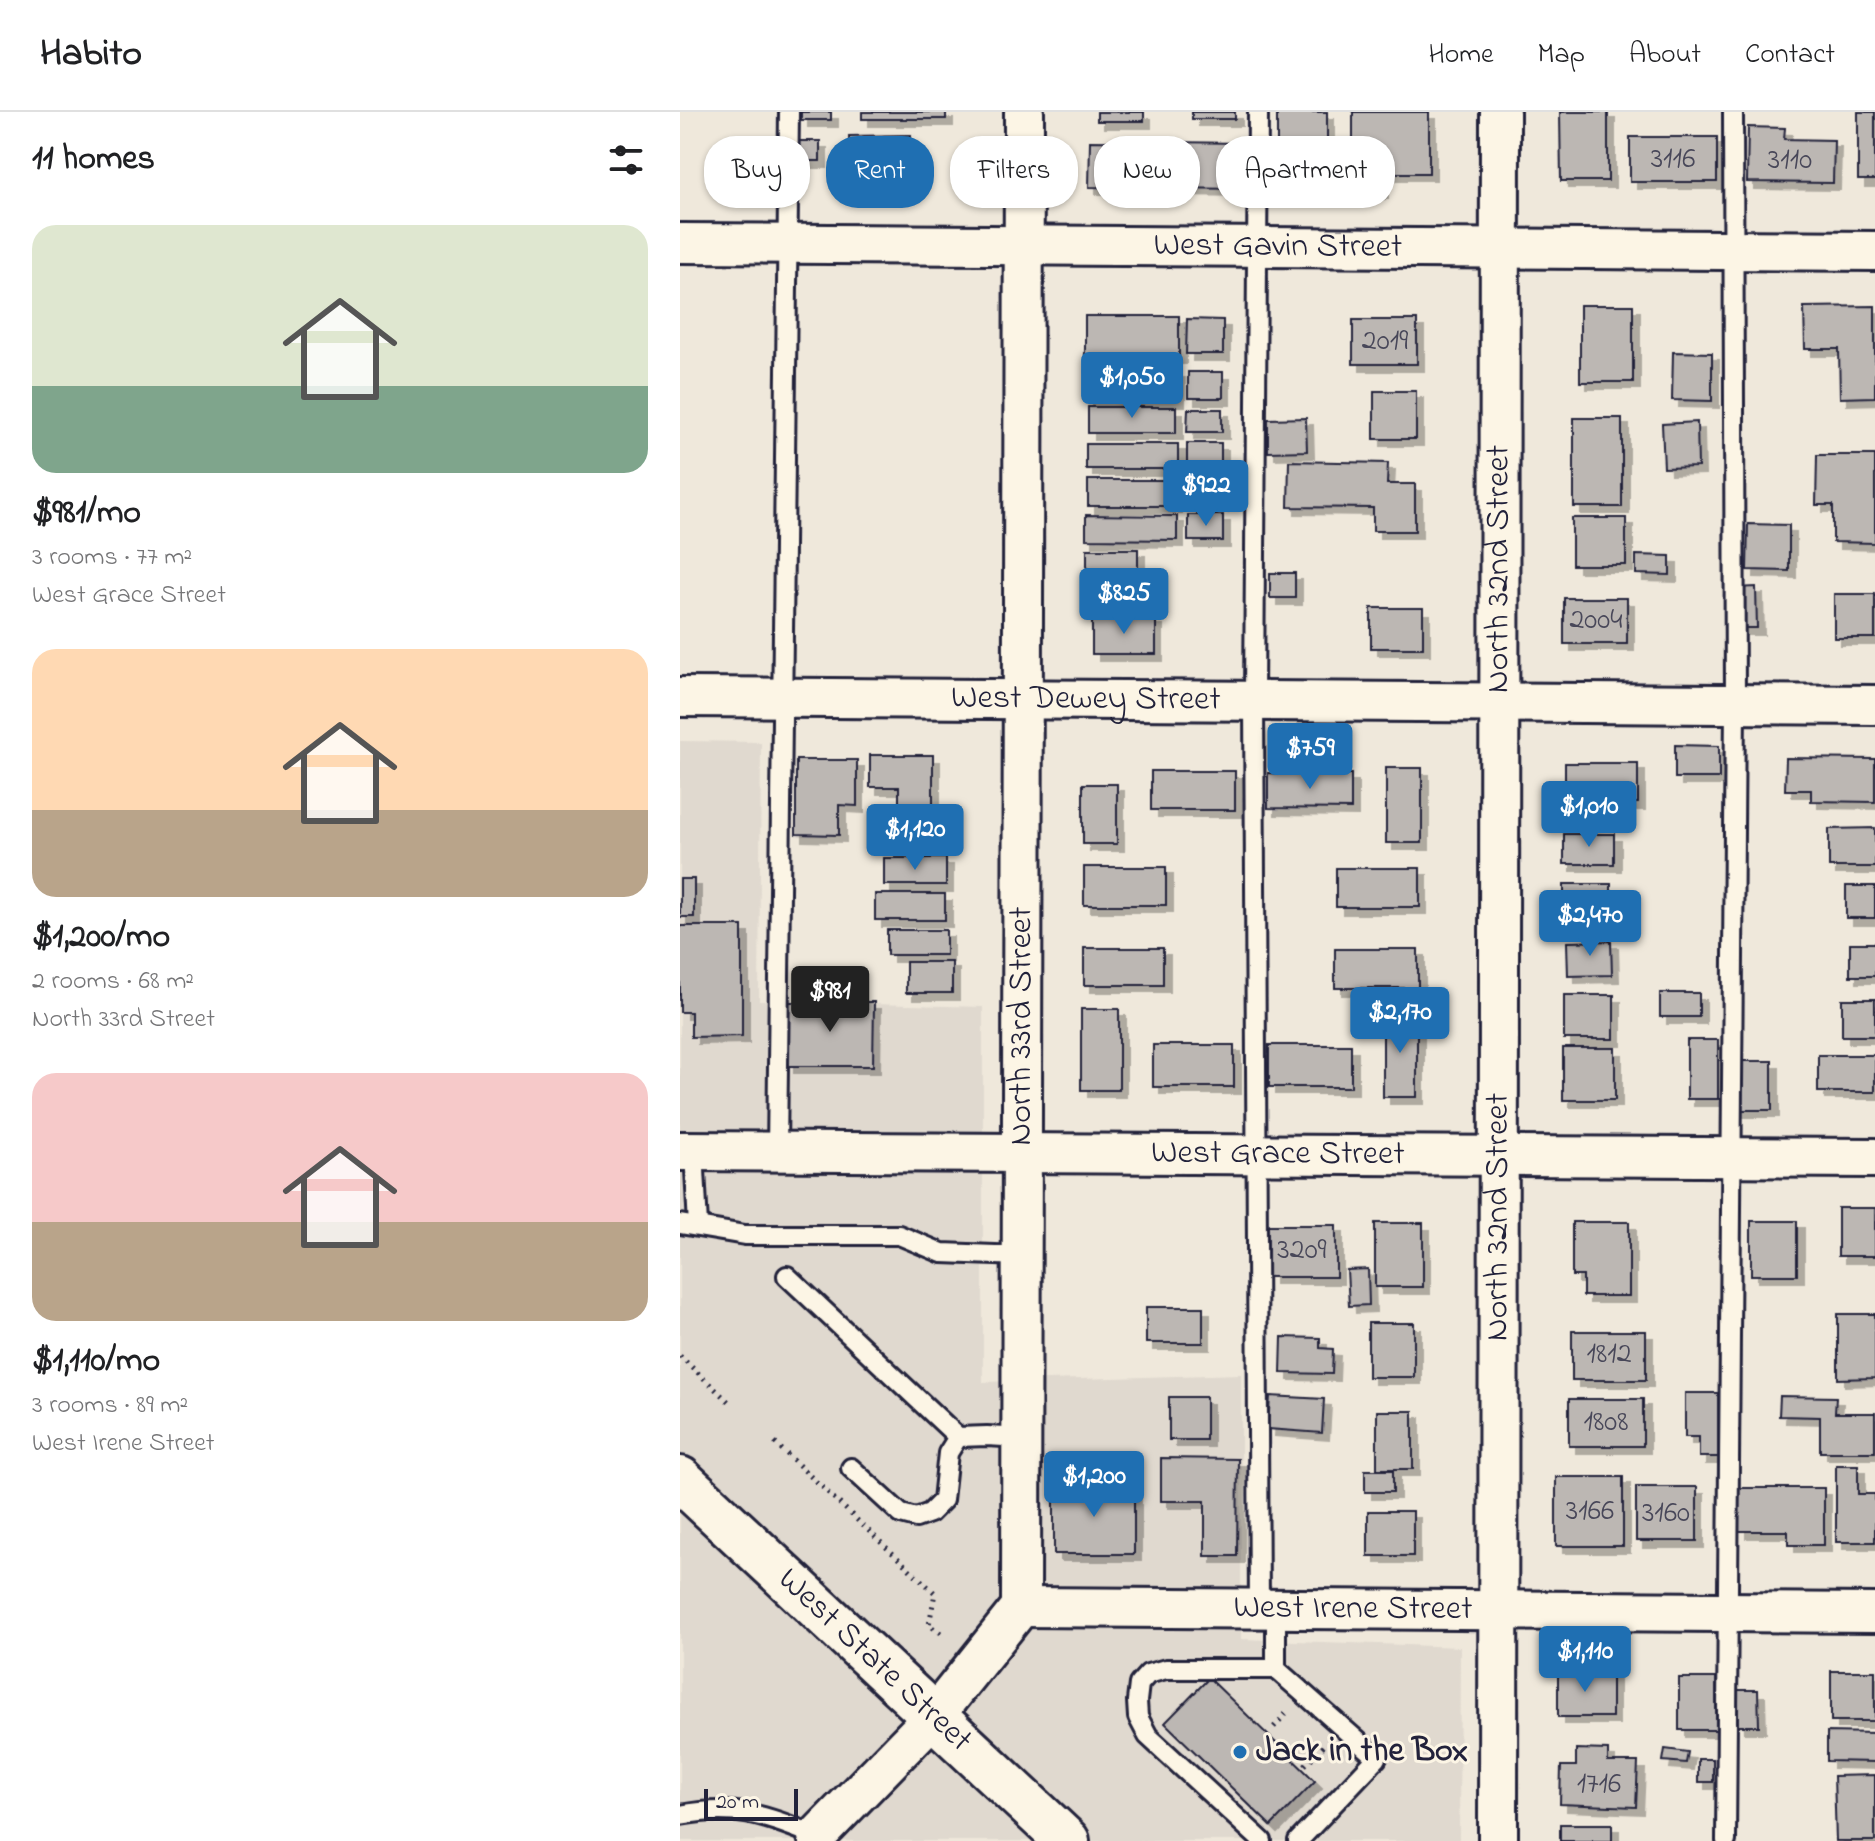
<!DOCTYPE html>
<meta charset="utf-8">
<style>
body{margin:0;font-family:"Indie Flower",sans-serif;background:#f2f2f2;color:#202124;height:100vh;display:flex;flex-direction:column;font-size:30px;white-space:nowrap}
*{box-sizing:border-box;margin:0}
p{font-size:26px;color:#757577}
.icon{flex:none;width:44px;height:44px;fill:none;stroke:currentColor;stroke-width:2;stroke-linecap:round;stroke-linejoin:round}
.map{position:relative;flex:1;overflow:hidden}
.panel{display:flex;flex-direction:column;background:#fff;width:680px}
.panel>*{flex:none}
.hud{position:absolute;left:24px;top:24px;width:760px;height:72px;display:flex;gap:16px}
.scale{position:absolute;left:24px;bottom:20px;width:94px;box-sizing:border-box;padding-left:8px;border:4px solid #22223b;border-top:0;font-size:22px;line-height:28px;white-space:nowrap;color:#22223b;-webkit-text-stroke:6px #fcf5e5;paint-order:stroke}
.price{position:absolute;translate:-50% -68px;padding:0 18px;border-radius:8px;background:#1f6fb2;color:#fff;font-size:26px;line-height:52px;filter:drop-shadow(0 2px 4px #0008)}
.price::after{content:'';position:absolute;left:50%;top:48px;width:24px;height:18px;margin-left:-12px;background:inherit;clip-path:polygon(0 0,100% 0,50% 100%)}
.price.active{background:#222;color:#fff}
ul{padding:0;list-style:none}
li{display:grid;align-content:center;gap:16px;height:424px;padding:0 32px}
li span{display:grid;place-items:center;height:248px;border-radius:24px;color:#555}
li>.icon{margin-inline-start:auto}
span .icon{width:144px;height:144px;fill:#fffc;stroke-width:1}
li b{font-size:34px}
h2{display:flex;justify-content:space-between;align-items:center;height:96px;padding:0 32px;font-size:34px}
.pill{padding:0 28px;border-radius:32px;background:#fff;box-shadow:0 2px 6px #0004;font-size:28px;line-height:72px}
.pill.active{background:#1f6fb2;color:#fff}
header{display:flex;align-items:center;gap:48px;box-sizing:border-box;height:112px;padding:0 40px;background:#fff;border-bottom:2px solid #e0e0e0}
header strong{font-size:38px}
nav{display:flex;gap:44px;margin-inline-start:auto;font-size:28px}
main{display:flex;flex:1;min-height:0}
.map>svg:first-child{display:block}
.built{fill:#e0d9cf}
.building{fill:#bcb7b3;stroke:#22223b;stroke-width:2;filter:url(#shadow)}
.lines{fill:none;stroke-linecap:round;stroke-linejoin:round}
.service-casing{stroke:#22223b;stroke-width:24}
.minor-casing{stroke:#22223b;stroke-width:44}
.secondary-casing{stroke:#22223b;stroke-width:50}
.path{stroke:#22223b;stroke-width:5;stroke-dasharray:2 6;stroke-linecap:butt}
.service{stroke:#fcf5e5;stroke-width:18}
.minor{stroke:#fcf5e5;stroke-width:38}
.secondary{stroke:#fcf5e5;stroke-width:44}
.poi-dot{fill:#1f6fb2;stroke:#fcf5e5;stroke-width:3}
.labels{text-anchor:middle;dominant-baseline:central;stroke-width:6;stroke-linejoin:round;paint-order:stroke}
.number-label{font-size:30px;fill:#484759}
.street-label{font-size:34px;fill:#22223b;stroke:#fcf5e5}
.poi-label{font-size:34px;font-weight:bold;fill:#22223b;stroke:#fcf5e5;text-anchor:start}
</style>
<header>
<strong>Habito</strong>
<nav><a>Home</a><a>Map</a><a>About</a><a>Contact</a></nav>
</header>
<main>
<section class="panel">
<h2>11 homes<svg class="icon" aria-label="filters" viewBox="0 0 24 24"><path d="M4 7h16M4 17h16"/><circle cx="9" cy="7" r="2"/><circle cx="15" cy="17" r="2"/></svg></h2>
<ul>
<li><span style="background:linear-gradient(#dfe7d0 65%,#7fa58c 0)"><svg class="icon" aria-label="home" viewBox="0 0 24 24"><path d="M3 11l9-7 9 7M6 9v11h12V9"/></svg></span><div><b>$981/mo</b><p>3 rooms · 77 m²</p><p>West Grace Street</p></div></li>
<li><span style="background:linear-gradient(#ffd9b3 65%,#b9a48a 0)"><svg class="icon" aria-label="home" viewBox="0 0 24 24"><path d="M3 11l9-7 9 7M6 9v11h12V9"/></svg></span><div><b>$1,200/mo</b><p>2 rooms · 68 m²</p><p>North 33rd Street</p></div></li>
<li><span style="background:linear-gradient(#f6c9c9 60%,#b9a48a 0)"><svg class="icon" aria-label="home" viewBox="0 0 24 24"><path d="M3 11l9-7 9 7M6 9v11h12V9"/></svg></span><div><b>$1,110/mo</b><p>3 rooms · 89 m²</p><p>West Irene Street</p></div></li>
</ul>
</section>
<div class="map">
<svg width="1195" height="1729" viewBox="0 0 1195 1729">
<defs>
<filter id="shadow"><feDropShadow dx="7" dy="7" stdDeviation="0" flood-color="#0004"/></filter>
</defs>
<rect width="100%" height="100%" fill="#efe8db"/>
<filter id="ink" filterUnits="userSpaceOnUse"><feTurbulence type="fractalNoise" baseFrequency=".0125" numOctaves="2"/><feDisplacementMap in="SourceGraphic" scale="16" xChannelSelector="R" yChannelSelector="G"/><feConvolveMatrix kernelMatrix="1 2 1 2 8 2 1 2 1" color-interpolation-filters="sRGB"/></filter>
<g filter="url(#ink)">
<path class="built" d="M 0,629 L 81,630 L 79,889 L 303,895 L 303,1270 L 561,1262 L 561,1527 L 780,1535 L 779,1729 L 0,1729 Z"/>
<g class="building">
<rect x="121" y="0" width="30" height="8"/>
<rect x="182" y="0" width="84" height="7"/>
<rect x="417" y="0" width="47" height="9"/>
<rect x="512" y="0" width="43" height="7"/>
<rect x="597" y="0" width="50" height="79"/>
<path d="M 673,0 L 749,0 L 749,61 L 701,61 L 701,80 L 673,80 Z"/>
<path d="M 880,0 L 928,0 L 928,69 L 881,69 Z"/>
<rect x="1178" y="0" width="17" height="68"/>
<path d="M 1068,15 L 1105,16 L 1104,27 L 1154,28 L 1153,71 L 1067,70 Z"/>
<path d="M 231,23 L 232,63 L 170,65 L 169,24 Z"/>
<rect x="950" y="25" width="87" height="45"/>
<rect x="111" y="29" width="29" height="20"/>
<path d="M 410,29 L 564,31 L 563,77 L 409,75 Z"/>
<rect x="900" y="193" width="53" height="77"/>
<path d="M 1195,194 L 1195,285 L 1160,286 L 1159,237 L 1125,237 L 1124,195 Z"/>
<rect x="405" y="204" width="94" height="41"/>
<path d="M 507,207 L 543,208 L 543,242 L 506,242 Z"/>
<rect x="673" y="208" width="64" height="44"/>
<path d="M 993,240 L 1032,241 L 1032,289 L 992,288 Z"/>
<rect x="406" y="259" width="92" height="28"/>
<rect x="508" y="260" width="35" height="26"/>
<rect x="694" y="279" width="42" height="48"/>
<rect x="408" y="295" width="88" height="26"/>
<path d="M 508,297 L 542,297 L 542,320 L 507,320 Z"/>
<path d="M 626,306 L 627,339 L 588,340 L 588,307 Z"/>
<rect x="894" y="306" width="48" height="89"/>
<path d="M 1017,310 L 1018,355 L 984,356 L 982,312 Z"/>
<rect x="507" y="331" width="34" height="26"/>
<rect x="406" y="332" width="92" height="25"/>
<path d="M 1137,343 L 1195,343 L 1195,431 L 1153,430 L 1153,393 L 1136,393 Z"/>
<path d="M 609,349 L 708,351 L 707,372 L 735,372 L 735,419 L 693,419 L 693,396 L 608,395 Z"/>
<path d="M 512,366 L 541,367 L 541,393 L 511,391 Z"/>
<rect x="408" y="368" width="87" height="26"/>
<path d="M 406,403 L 497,404 L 497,428 L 406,427 Z"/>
<rect x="508" y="403" width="35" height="26"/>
<rect x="892" y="406" width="54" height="47"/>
<path d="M 1068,412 L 1109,413 L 1109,459 L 1067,458 Z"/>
<rect x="407" y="437" width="51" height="25"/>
<path d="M 956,443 L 990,444 L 990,463 L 956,462 Z"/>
<rect x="590" y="461" width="25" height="25"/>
<path d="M 1076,475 L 1077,516 L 1056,516 L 1056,476 Z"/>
<rect x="1154" y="482" width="41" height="44"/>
<rect x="884" y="486" width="63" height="46"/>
<rect x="691" y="496" width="52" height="40"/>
<rect x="412" y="506" width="64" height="36"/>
<path d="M 995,633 L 1039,634 L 1039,666 L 995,666 Z"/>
<path d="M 190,643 L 253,643 L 253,700 L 219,700 L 219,675 L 190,675 Z"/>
<path d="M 1106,646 L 1195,647 L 1195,690 L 1131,689 L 1131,678 L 1105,678 Z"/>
<path d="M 116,648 L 177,648 L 177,694 L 159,693 L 159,723 L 116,722 Z"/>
<rect x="885" y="651" width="73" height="40"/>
<rect x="706" y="656" width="36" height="75"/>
<rect x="471" y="659" width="84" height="39"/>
<path d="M 588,661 L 671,662 L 671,697 L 588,696 Z"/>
<rect x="403" y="672" width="34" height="60"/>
<path d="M 1195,716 L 1195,755 L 1149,755 L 1149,717 Z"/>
<rect x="884" y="722" width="50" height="30"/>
<rect x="204" y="746" width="62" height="27"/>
<rect x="404" y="755" width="82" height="38"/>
<rect x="656" y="756" width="84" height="39"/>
<rect x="0" y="767" width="14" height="38"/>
<path d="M 884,772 L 931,772 L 931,810 L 884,809 Z"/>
<rect x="1166" y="774" width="29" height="32"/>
<rect x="195" y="782" width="70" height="26"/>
<path d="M 0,814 L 62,814 L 62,924 L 11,925 L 11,900 L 0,900 Z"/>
<rect x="207" y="818" width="59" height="25"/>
<path d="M 931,829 L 932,863 L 888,864 L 887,830 Z"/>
<rect x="1170" y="831" width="25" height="33"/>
<rect x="404" y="836" width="79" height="37"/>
<rect x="655" y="837" width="83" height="39"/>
<rect x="226" y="850" width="46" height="31"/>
<rect x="980" y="881" width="39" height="24"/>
<rect x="884" y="883" width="50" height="44"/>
<rect x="1162" y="887" width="33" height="37"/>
<path d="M 107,890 L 194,890 L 193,954 L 107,954 Z"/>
<rect x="401" y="897" width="38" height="81"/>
<rect x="703" y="901" width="34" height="84"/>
<rect x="1007" y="928" width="31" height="59"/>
<rect x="473" y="933" width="81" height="42"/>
<rect x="589" y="933" width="82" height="42"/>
<rect x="883" y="936" width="52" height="52"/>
<rect x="1138" y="943" width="57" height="37"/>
<rect x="1056" y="949" width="36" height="49"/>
<rect x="1158" y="1096" width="37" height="48"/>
<rect x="1071" y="1109" width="46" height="54"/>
<path d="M 892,1110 L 949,1110 L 949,1184 L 903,1184 L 903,1164 L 892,1164 Z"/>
<rect x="695" y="1111" width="48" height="64"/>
<rect x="588" y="1113" width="68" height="52"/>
<path d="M 688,1157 L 689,1193 L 669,1194 L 667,1158 Z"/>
<rect x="466" y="1195" width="57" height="36"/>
<path d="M 1158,1202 L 1195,1202 L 1195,1266 L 1158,1267 Z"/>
<rect x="688" y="1211" width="46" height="54"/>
<rect x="892" y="1219" width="74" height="49"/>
<path d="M 602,1225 L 640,1226 L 640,1236 L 653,1237 L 652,1262 L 601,1261 Z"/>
<path d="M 1005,1281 L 1038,1281 L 1038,1345 L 1019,1345 L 1019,1325 L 1005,1325 Z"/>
<path d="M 590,1284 L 644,1287 L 642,1321 L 588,1317 Z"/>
<path d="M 1100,1284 L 1156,1285 L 1155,1301 L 1195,1301 L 1195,1340 L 1140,1340 L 1140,1305 L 1099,1304 Z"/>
<rect x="489" y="1285" width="37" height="43"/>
<rect x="889" y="1287" width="74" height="47"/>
<rect x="697" y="1299" width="36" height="58"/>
<path d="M 481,1346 L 558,1347 L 557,1444 L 525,1444 L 525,1389 L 481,1389 Z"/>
<path d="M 1156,1353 L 1178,1353 L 1178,1382 L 1195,1382 L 1195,1430 L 1156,1430 Z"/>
<rect x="685" y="1358" width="28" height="22"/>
<rect x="876" y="1365" width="67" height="69"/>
<rect x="374" y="1372" width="80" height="70"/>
<rect x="956" y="1375" width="61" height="54"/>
<path d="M 1059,1376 L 1144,1376 L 1144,1433 L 1108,1433 L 1108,1419 L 1059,1419 Z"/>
<rect x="688" y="1399" width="45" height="45"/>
<rect x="878" y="1559" width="54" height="46"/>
<rect x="1151" y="1559" width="44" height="50"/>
<path d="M 529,1566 L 635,1669 L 591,1714 L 485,1611 Z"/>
<rect x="999" y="1566" width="37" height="52"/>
<path d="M 1057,1578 L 1078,1578 L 1079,1614 L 1058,1614 Z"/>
<path d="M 1147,1620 L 1195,1621 L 1195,1650 L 1147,1649 Z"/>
<path d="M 896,1637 L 928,1638 L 928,1650 L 958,1650 L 956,1695 L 880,1692 L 881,1654 L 896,1654 Z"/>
<path d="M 985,1637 L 1008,1640 L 1006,1651 L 983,1649 Z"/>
<rect x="1018" y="1647" width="15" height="23"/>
<path d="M 1195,1663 L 1195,1729 L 1156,1729 L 1154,1664 Z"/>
<rect x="880" y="1712" width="52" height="17"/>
</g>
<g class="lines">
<g class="service-casing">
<g id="service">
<path d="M 578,0 L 574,588 L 579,1497"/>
<path d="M 14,1039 L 18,1114"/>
<path d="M 97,1040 L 109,0"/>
<path d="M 0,1112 L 65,1123 L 219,1123 L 262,1141 L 342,1144"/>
<path d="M 107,1164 L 278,1325 L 307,1324 L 342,1326"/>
<path d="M 171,1356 L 221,1402 L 236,1406 L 250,1401 L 263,1388 L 268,1341 L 278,1325"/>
<path d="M 596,1497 L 596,1557 L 697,1646 L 618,1729"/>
<path d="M 0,1703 C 57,1692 85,1704 137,1724 L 139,1727"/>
<path d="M 582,1729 L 468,1624 L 458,1605 L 457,1589 L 459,1572 L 468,1562 L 486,1557 L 596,1557"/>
<path d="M 1046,1729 L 1055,592 L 1053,0"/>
</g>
</g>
<g class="minor-casing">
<g id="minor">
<path id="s1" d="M 0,131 L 1195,139"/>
<path id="s2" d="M 0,585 L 1195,593"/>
<path id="s3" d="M 0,1039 L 1195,1046"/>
<path id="s4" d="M 341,1495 L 1195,1501"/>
<path id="s5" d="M 137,1724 L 254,1604 L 341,1495 L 344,0"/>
<path id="s6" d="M 818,1729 L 820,0"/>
</g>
</g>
<g class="secondary-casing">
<g id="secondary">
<path id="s7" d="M 0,1367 L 387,1729"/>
</g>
</g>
<g class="path">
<path d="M 0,1244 L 50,1291"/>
<path d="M 95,1331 L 255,1481 L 249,1513 L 261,1521"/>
<path d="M 594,1615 L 609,1598"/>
<path d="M 625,1653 L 647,1631"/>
</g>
<use href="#service" class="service"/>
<use href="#minor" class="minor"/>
<use href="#secondary" class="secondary"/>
</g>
</g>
<circle class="poi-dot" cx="560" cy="1640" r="8"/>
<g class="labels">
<g class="number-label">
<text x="993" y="48">3116</text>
<text x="1110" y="49">3110</text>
<text x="705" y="230">2019</text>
<text x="916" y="509">2004</text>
<text x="622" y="1139">3209</text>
<text x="929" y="1243">1812</text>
<text x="926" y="1311">1808</text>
<text x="910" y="1400">3166</text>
<text x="986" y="1402">3160</text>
<text x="919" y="1673">1716</text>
</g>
<g class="street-label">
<text stroke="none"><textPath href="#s1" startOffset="598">West Gavin Street</textPath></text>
<text stroke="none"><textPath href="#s6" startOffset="1272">North 32nd Street</textPath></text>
<text stroke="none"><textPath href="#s2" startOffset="406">West Dewey Street</textPath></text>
<text stroke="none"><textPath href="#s5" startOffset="888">North 33rd Street</textPath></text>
<text stroke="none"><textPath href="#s3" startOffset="598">West Grace Street</textPath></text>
<text stroke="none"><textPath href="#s6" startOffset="624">North 32nd Street</textPath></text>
<text stroke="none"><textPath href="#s4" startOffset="332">West Irene Street</textPath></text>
<text stroke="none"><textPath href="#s7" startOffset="266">West State Street</textPath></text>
</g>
<g class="poi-label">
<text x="576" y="1640">Jack in the Box</text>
</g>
</g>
</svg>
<div class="scale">20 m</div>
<b class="price" style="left:452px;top:308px">$1,050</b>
<b class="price" style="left:526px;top:416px">$922</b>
<b class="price" style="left:444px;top:524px">$825</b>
<b class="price" style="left:630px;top:679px">$759</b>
<b class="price" style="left:909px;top:737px">$1,010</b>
<b class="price" style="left:235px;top:760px">$1,120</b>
<b class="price" style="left:910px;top:846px">$2,470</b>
<b class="price active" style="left:150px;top:922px">$981</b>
<b class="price" style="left:720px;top:943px">$2,170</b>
<b class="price" style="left:414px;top:1407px">$1,200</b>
<b class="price" style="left:905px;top:1582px">$1,110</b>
<div class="hud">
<a class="pill">Buy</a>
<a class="pill active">Rent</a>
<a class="pill">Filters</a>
<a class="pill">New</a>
<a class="pill">Apartment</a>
</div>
</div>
</main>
